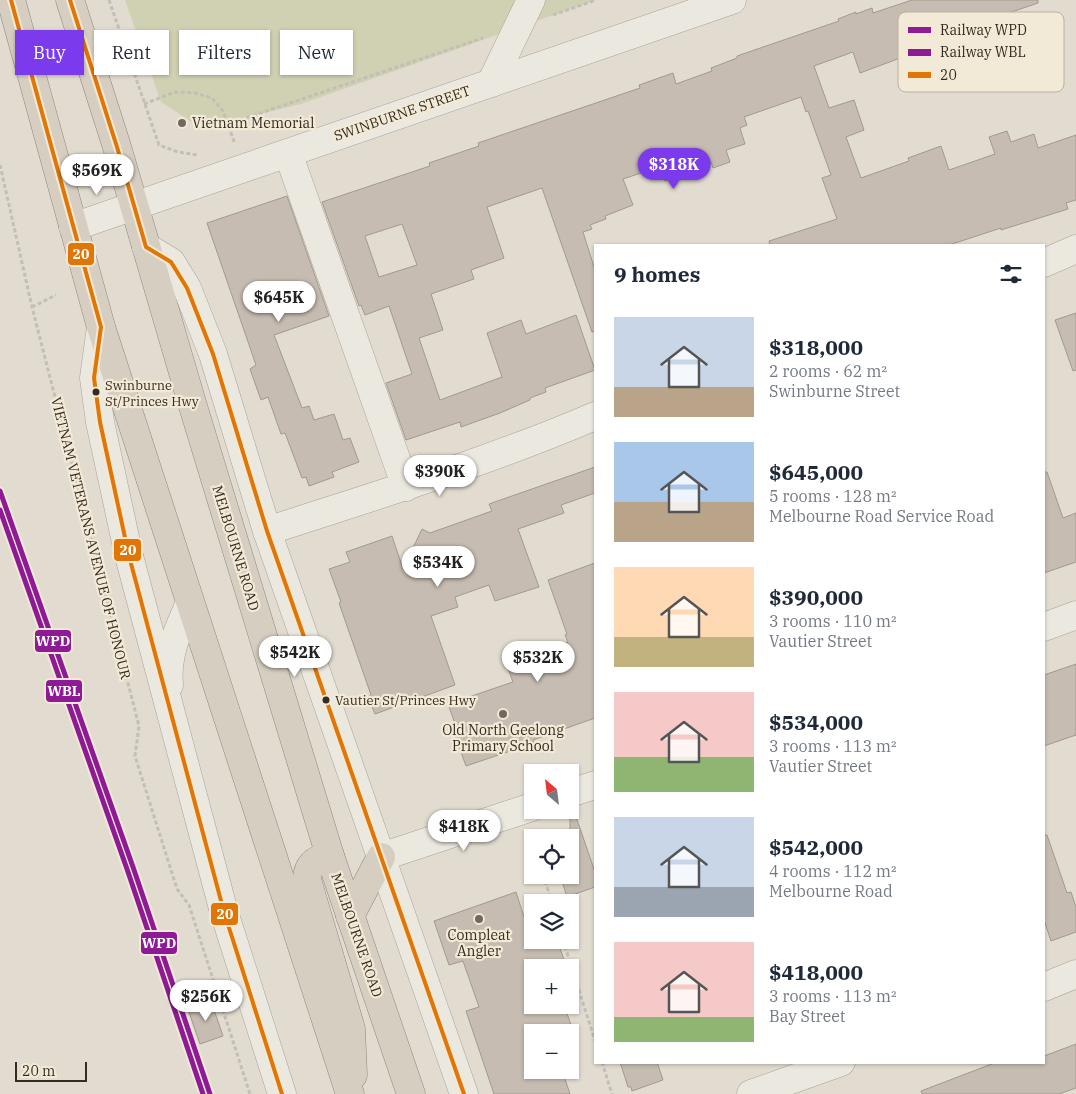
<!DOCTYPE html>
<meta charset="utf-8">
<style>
body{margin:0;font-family:"IBM Plex Serif",serif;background:#f6f6f7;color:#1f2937;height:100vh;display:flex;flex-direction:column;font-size:19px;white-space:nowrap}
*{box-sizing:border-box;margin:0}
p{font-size:16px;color:#747a83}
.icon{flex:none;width:28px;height:28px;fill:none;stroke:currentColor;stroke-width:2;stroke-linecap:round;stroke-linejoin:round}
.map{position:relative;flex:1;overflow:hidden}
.details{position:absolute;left:594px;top:244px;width:451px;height:820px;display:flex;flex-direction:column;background:#fff;border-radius:0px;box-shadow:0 1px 4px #0004}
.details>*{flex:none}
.guide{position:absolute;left:15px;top:30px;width:475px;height:45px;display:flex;gap:10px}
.needle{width:32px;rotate:332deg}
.fabs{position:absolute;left:524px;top:764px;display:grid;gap:10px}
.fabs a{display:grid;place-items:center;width:55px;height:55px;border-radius:0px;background:#fff;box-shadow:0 1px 4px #0004;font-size:25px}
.scale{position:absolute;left:15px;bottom:12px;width:72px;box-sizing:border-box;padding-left:5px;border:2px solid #362b21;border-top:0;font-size:14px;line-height:18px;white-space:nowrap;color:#362b21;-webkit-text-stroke:4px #f2ead6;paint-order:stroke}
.price{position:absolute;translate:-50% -42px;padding:0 11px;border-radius:18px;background:#fff;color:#222;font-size:16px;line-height:32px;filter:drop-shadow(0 1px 2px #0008)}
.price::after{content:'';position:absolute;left:50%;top:30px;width:15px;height:11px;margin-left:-8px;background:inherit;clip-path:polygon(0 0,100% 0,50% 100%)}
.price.selected{background:#7c3aed;color:#fff}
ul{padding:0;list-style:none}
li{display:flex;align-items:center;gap:15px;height:125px;padding:0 20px}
li span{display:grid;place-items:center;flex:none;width:140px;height:100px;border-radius:0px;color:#555}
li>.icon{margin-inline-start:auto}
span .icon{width:60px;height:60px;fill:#fffc;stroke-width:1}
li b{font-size:21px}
h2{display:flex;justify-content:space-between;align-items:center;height:60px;padding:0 20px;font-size:21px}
.pill{padding:0 18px;border-radius:0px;background:#fff;box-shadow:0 1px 4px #0004;font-size:18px;line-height:45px}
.pill.selected{background:#7c3aed;color:#fff}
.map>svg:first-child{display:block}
.green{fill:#d0d0b3}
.building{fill:#c6bcb1;stroke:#a2998f;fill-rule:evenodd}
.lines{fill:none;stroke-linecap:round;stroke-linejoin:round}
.minor-casing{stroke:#a8a298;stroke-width:29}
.highway-casing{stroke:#8d877f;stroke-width:29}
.path{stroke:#c3bfb6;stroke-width:3;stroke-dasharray:4 2.5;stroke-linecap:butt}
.minor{stroke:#ebe8e0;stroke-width:28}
.highway{stroke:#d5cec1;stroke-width:28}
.bus-1-casing{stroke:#f2ead6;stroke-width:8}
.bus-1{stroke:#e17505;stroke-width:4}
.rail-1-casing{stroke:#f2ead6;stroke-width:9}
.rail-2-casing{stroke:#f2ead6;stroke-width:9}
.rail-1{stroke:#8f1a95;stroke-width:5}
.rail-2{stroke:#8f1a95;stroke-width:5}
.poi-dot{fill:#72695e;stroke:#f2ead6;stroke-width:2}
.bus-dot{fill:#362b21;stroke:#f2ead6;stroke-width:2}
.labels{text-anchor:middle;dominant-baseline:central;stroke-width:4.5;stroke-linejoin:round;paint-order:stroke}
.bus-label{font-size:13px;fill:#362b21;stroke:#f2ead6;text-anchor:start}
.street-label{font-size:14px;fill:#362b21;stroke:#f2ead6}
.poi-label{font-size:14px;fill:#362b21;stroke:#f2ead6}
.key{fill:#f2ead6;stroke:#bab1a0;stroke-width:1}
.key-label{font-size:14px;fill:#362b21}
.line-badge{stroke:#f2ead6;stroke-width:2}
.badge-label{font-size:14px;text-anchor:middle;font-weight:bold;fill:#fff}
</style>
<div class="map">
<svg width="1076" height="1094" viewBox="0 0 1076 1094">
<rect width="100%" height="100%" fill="#e2dcd0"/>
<path class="green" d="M 125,0 L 596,0 L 301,104 L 201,128 L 161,102 Z"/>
<g class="building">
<path d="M 912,0 L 1038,0 L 1038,3 L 991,19 L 998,40 L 951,55 L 953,60 L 910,76 L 903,57 L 860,73 L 853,52 L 814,66 L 829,108 L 854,100 L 864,130 L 846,137 L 861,178 L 909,161 L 908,158 L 941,146 L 949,170 L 995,154 L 989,137 L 1007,131 L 1011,142 L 1034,134 L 1038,148 L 1076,135 L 1076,200 L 1066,203 L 1068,209 L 1001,230 L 1001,228 L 949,245 L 770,245 L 769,241 L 837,219 L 822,178 L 831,175 L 808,111 L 806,112 L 801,97 L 744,117 L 747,125 L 740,128 L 745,144 L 726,150 L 730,162 L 713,168 L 711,162 L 665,181 L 659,167 L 623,179 L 633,205 L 605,216 L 606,219 L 590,225 L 592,229 L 583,232 L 595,270 L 595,331 L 592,332 L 542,188 L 487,207 L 504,258 L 471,270 L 474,279 L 431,294 L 443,330 L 419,338 L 440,400 L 502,377 L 487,333 L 521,320 L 526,334 L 576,315 L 595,370 L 545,388 L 546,392 L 530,398 L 530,400 L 500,413 L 461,427 L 460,422 L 406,440 L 386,383 L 412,374 L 389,306 L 365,315 L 361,305 L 359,306 L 322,202 L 430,166 L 429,163 L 479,146 L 478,143 L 640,88 L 639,85 L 673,73 L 676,84 L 712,71 L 711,68 L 737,58 L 737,56 L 839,21 L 838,19 L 856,12 L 856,14 L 872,8 L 873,13 ZM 402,224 L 417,265 L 379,277 L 365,236 Z"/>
<path d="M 287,196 L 329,316 L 274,335 L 302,408 L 309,406 L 314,420 L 334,414 L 343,440 L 350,438 L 359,462 L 332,472 L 334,477 L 309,486 L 306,477 L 302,478 L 285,433 L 281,434 L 268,397 L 261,400 L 250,369 L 256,365 L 207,223 Z"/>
<path d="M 1076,313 L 1076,370 L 1073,371 L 1055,320 Z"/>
<path d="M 595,467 L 595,493 L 561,505 L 564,513 L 518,529 L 539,587 L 495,601 L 489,585 L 455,597 L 458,607 L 431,616 L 455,685 L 375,714 L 368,697 L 371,695 L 339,603 L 341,602 L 329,569 L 350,562 L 346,552 L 392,536 L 403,569 L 422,529 L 430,533 L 492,511 L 489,504 Z"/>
<path d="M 1044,472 L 1047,472 L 1063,518 L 1076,513 L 1076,562 L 1044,573 Z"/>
<path d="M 595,563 L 595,718 L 533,740 L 534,743 L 466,766 L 454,733 L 458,732 L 448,704 L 513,682 L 506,663 L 568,642 L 565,635 L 567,634 L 548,580 Z"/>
<path d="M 1076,664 L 1076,735 L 1044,746 L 1044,675 Z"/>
<path d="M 573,808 L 595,872 L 595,887 L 567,897 L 560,875 L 570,875 L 570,809 Z"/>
<path d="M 1044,835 L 1047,835 L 1067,893 L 1071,892 L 1076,907 L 1076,932 L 1051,941 L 1044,920 Z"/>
<path d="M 516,892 L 524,917 L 532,914 L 532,940 L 557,940 L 567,968 L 532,968 L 532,1005 L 564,1005 L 571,1025 L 549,1032 L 532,1032 L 532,1070 L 562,1070 L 570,1094 L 494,1094 L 466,1011 L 479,1007 L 463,961 L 449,965 L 434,921 Z"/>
<path d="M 211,1001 L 223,1036 L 200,1044 L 188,1009 Z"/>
<path d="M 1076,1044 L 1076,1088 L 1059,1094 L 922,1094 L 921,1091 L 997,1062 L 1044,1062 L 1044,1056 Z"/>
<path d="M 620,1062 L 657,1062 L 663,1080 L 632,1091 L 631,1087 L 628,1087 Z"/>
</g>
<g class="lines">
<g class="minor-casing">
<g id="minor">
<path d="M 491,83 L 531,0"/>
<path d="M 288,153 L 406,487"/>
<path d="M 73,227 L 732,0"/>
<path d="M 146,247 L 171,262 L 187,288 L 213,354 L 267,531 L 464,1094"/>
<path d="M 1044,263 L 1076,249"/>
<path d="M 101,327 L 94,378 L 100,422 L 129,556 L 224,912 L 282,1094"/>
<path d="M 267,531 C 377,495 488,462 595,416"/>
<path d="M 1044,627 L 1076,615"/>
<path d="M 169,685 C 166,655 178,630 190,603"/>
<path d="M 570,793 L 595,785"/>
<path d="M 381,857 L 532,807"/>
<path d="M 1044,987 L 1076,974"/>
<path d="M 751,1094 L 841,1062"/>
</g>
</g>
<g class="highway-casing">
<g id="highway">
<path d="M 11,0 L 101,327 L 350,1094"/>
<path d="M 70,0 L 117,147 L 192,403 L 330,856 L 411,1094"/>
<path d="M 330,856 C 316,859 307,864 307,880 L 351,1029 L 353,1075"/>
<path d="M 350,916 L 381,857"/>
</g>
</g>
<g class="path">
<path d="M 109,0 L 159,145 L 178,152 L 198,155"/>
<path d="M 553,15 L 596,0"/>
<path d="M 144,104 L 175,92 L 195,93 L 212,98 L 223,111 L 235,144"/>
<path d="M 228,124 L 483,38"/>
<path d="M 0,165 L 32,307 L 139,726 L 135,756 L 177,889 L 189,905 L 250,1094"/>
<path d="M 32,307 L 56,295"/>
<path d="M 530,833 L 532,842"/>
<path d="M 543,875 L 552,902"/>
<path d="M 563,940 L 595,1041"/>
<path d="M 602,1062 L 612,1094"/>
</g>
<use href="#minor" class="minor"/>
<use href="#highway" class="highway"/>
<g class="bus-1-casing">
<g id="bus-1">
<path d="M 11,0 L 101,327 L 94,378 L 100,422 L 129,556 L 224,912 L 282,1094"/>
<path d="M 70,0 L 117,147 L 146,247 L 171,262 L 187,288 L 213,354 L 267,531 L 464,1094"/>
</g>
</g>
<use href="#bus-1" class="bus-1"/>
<g class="rail-1-casing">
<path id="rail-1" d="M 0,491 L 133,867 L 210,1094"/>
</g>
<g class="rail-2-casing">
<path id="rail-2" d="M 0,510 L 127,869 L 203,1094"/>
</g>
<use href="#rail-1" class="rail-1"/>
<use href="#rail-2" class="rail-2"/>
</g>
<g class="poi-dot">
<circle cx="182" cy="123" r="5"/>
<circle cx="503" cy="714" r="5"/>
<circle cx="479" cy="919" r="5"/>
</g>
<g class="bus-dot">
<circle cx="96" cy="392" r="4.5"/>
<circle cx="326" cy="700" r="4.5"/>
</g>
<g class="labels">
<g class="bus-label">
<text x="105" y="385">Swinburne<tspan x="105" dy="16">St/Princes Hwy</tspan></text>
<text x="335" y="700">Vautier St/Princes Hwy</text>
</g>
<g class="street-label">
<text transform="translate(402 113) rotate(-19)">SWINBURNE STREET</text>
<text transform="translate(91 538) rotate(76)">VIETNAM VETERANS AVENUE OF HONOUR</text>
<text transform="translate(236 548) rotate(73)">MELBOURNE ROAD</text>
<text transform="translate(357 935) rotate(71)">MELBOURNE ROAD</text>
</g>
<g class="poi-label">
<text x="192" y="123" text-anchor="start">Vietnam Memorial</text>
<text x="503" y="730">Old North Geelong<tspan x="503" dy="16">Primary School</tspan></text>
<text x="479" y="935">Compleat<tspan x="479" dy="16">Angler</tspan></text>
</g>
</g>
<rect x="898" y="12" width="166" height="80" rx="8" class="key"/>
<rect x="908" y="27" width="23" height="6" fill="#8f1a95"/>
<rect x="908" y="49" width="23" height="7" fill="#8f1a95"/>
<rect x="908" y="72" width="23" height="6" fill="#e17505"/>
<g class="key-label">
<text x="940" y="35">Railway WPD</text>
<text x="940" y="57">Railway WBL</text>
<text x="940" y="80">20</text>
</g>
<g class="line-badge">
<rect x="67" y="242" width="28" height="24" rx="5" fill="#e17505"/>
<rect x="113" y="538" width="29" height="24" rx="5" fill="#e17505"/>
<rect x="34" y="629" width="38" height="24" rx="5" fill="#8f1a95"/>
<rect x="45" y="679" width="38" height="24" rx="5" fill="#8f1a95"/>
<rect x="210" y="902" width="29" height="24" rx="5" fill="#e17505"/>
<rect x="140" y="931" width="38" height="24" rx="5" fill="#8f1a95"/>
</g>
<g class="badge-label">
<text x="81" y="259">20</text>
<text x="128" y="555">20</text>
<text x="53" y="646">WPD</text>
<text x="64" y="696">WBL</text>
<text x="225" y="919">20</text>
<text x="159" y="948">WPD</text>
</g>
</svg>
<div class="fabs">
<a><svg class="needle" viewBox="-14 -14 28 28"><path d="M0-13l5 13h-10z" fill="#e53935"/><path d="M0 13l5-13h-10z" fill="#747a83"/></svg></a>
<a><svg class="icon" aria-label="locate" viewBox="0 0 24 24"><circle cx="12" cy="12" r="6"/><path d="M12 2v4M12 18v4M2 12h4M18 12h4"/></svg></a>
<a><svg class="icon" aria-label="layers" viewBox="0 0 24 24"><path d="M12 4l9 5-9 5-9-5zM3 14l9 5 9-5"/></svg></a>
<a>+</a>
<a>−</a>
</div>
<div class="scale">20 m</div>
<b class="price selected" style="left:674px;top:190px">$318K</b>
<b class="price" style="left:97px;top:196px">$569K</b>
<b class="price" style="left:279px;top:323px">$645K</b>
<b class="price" style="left:440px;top:497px">$390K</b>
<b class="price" style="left:438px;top:588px">$534K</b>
<b class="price" style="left:295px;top:678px">$542K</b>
<b class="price" style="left:538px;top:683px">$532K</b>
<b class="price" style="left:464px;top:852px">$418K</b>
<b class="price" style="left:206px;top:1022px">$256K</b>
<div class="guide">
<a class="pill selected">Buy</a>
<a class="pill">Rent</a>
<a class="pill">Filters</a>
<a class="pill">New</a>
</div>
<section class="details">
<h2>9 homes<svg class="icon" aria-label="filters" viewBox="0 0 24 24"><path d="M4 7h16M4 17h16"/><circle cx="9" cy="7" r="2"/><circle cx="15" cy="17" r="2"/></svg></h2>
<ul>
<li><span style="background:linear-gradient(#c9d6e8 70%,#b9a48a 0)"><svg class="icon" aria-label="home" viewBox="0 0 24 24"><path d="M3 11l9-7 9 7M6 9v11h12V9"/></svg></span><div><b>$318,000</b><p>2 rooms · 62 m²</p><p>Swinburne Street</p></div></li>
<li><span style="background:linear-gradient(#a9c7e8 60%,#b9a48a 0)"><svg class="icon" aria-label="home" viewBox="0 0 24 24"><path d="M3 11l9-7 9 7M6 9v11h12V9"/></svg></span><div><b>$645,000</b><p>5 rooms · 128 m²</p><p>Melbourne Road Service Road</p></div></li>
<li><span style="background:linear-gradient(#ffd9b3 70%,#c2b280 0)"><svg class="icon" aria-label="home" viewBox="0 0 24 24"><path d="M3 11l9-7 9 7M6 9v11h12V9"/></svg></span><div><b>$390,000</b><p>3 rooms · 110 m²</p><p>Vautier Street</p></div></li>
<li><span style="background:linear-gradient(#f6c9c9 65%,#8fb573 0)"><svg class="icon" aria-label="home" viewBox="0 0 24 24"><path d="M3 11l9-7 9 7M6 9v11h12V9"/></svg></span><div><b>$534,000</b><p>3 rooms · 113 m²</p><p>Vautier Street</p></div></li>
<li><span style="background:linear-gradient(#c9d6e8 70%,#9aa5b1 0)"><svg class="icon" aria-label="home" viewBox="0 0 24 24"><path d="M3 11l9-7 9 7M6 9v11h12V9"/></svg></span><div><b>$542,000</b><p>4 rooms · 112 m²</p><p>Melbourne Road</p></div></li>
<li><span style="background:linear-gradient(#f6c9c9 75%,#8fb573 0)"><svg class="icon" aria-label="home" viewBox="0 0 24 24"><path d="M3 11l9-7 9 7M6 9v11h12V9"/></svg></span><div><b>$418,000</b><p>3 rooms · 113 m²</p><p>Bay Street</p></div></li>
</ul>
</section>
</div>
